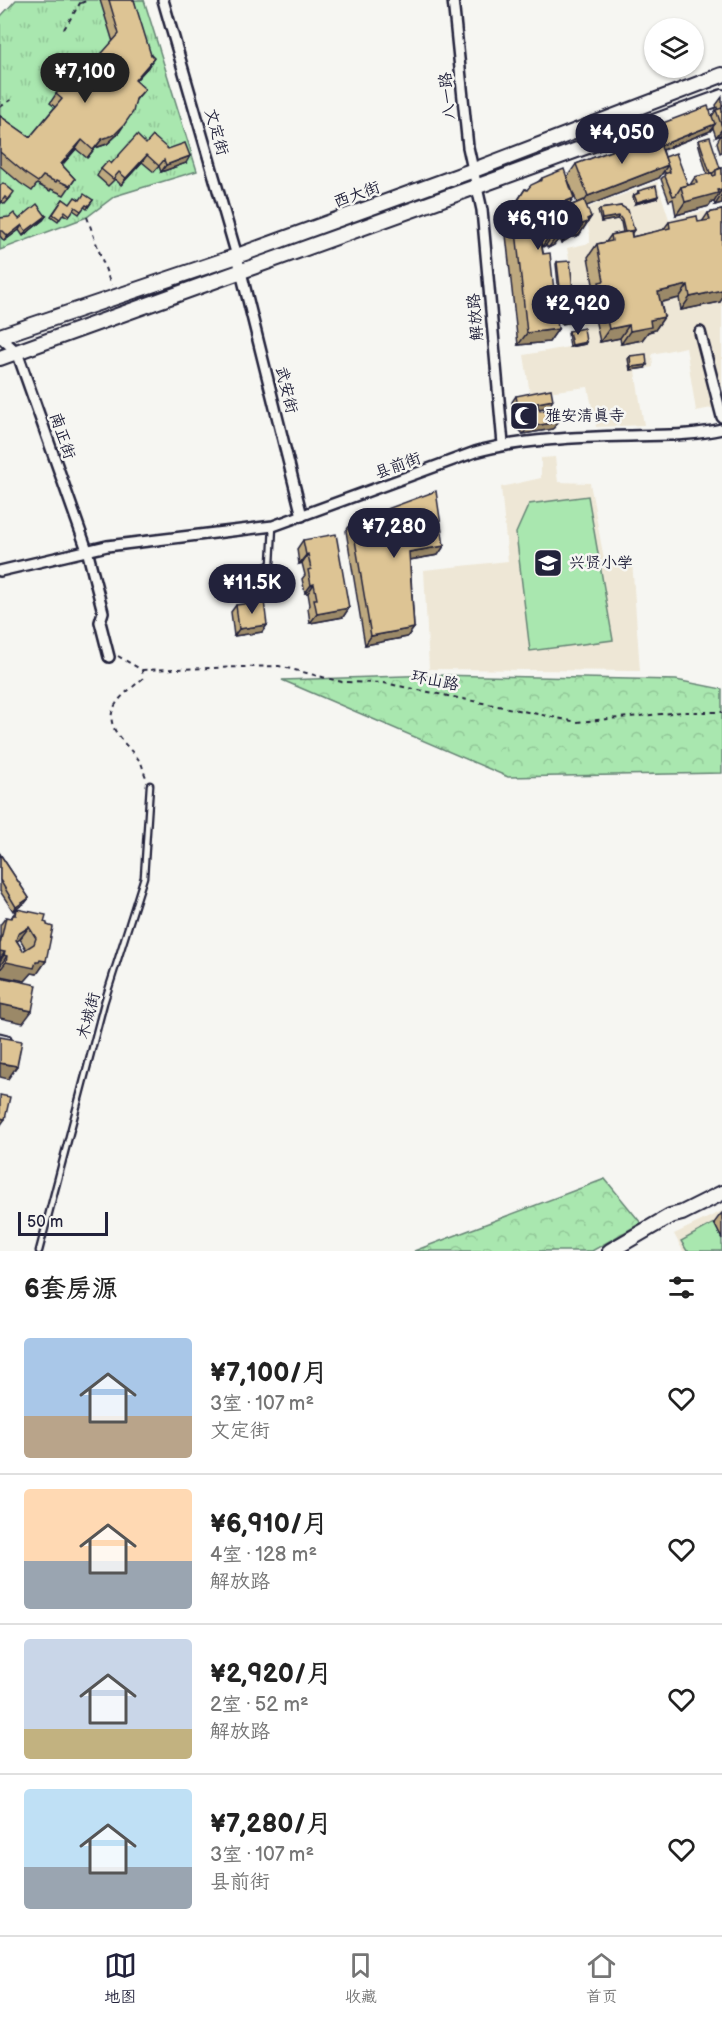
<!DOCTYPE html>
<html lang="zh">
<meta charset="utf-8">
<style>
body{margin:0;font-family:"Balsamiq Sans","LXGW WenKai TC",sans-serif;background:#f6f6f6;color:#222;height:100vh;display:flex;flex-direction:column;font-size:22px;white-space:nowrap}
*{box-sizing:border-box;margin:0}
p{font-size:20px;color:#767676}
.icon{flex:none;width:33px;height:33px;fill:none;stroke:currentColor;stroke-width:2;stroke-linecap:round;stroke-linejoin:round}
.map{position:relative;height:1251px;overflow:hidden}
.drawer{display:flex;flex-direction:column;background:#fff;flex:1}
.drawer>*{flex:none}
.controls{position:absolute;left:644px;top:18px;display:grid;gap:12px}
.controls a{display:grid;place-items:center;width:60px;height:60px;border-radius:50%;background:#fff;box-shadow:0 2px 4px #0004;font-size:30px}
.scale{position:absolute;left:18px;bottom:15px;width:90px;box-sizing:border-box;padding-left:6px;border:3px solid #22223b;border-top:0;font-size:16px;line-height:21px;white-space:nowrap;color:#22223b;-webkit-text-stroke:4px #f6f6f2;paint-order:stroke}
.price{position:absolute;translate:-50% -51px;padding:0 14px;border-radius:21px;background:#22223b;color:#fff;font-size:20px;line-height:39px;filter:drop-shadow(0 2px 3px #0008)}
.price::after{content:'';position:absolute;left:50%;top:36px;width:18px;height:14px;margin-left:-9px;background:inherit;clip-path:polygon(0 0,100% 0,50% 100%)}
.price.on{background:#222;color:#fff}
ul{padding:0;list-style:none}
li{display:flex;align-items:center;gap:18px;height:150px;padding:0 24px}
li+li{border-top:2px solid #e0e0e0}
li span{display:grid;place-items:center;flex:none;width:168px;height:120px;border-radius:6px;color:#555}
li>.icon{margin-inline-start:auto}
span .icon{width:72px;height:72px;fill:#fffc;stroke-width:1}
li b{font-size:26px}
h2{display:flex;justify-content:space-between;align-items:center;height:72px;padding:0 24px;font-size:26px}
.tabs{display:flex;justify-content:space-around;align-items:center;height:84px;border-top:2px solid #e0e0e0;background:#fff;font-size:16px;color:#767676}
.tabs a{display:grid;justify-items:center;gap:3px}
.tabs .on{color:#22223b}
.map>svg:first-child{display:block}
.built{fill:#eee7d6}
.forest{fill:url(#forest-crowns);stroke:#668475;stroke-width:1.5}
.park{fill:url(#park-tufts);stroke:#668475;stroke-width:1.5}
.pitch{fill:#a9e7af;stroke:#668475;stroke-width:1.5}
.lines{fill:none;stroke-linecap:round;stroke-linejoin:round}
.lane-casing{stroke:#22223b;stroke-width:9}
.street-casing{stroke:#22223b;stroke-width:14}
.secondary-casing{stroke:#22223b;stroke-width:18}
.path{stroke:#22223b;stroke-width:2;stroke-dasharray:4.5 4.5;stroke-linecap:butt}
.lane{stroke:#f6f6f2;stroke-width:4.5}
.street{stroke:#f6f6f2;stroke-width:9}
.secondary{stroke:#f6f6f2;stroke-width:14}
.wall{fill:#bea97f;stroke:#22223b;stroke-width:1.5;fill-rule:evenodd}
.shaded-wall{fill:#9b8968;stroke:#22223b;stroke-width:1.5}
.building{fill:#ddc494;stroke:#22223b;stroke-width:1.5;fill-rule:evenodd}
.labels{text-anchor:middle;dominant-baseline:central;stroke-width:5;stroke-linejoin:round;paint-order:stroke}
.street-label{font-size:16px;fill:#22223b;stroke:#f6f6f2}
.poi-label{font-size:16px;fill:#22223b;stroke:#f6f6f2;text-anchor:start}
</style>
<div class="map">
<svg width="722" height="1251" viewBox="0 0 722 1251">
<defs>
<pattern id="forest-crowns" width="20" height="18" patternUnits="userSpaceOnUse" patternTransform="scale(1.5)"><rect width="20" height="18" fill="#a9e7af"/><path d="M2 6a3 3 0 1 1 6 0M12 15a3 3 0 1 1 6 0" fill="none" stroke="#91c697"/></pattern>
<pattern id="park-tufts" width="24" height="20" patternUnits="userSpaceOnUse" patternTransform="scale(1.5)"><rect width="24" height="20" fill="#a9e7af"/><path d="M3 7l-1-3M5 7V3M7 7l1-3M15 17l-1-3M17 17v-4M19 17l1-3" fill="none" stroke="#91c697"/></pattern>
</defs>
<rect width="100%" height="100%" fill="#f6f6f2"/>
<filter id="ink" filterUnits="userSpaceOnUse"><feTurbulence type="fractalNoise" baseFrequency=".0167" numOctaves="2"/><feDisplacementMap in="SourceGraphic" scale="12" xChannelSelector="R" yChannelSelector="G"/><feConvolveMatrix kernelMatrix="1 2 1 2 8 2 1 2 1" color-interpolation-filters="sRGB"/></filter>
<g filter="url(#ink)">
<g class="built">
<path d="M 657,182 L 669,219 L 705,211 L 706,213 L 722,209 L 722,406 L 696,411 L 686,347 L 652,354 L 653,367 L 635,371 L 644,425 L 596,427 L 588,387 L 530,394 L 524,355 L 585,344 L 567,248 L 590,243 L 590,235 L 584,209 Z"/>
<path d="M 555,457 L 558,482 L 590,483 L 605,565 L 632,560 L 640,671 L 429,669 L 424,570 L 508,561 L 501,487 L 541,478 L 541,458 Z"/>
<path d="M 722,1211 L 722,1251 L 683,1251 L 674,1234 Z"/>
</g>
<g class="forest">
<path d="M 435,675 L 676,680 L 722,689 L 722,773 L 508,777 L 282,680 Z"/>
<path d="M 605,1179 L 641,1223 L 592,1251 L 414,1251 Z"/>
</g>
<path class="park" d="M 16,0 L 144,0 L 197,171 L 115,196 L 87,217 L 0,250 L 0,17 Z"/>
<g class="pitch">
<path d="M 588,496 L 613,640 L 530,651 L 516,533 L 529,504 Z"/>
<path d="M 714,1223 L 722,1239 L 722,1251 L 687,1251 L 681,1241 Z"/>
</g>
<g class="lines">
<g class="lane-casing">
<g id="lane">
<path d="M 217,593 L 263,587 L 262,569 L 271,564 L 273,526"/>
<path d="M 0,1036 L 8,1038"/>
<path d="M 39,1251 L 104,1003 L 144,877 L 150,785"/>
</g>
</g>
<g class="street-casing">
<g id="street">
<path d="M 163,0 L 237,256 L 302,516"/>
<path d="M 453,0 L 468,147 L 482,210 L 503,444"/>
<path d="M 700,332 L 722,417"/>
<path d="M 0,337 L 17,352 L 87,550 L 103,612 L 100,622 L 109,657"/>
<path d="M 0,571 L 107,546 L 273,526 L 475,452 C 521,439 582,437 630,436 C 662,435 691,436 722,429"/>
</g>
</g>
<g class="secondary-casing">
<g id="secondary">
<path d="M 0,336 L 237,256 L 474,170 L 722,75"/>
<path d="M 0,358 C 240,271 482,186 722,97"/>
<path d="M 610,1251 L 670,1216 L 682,1213 L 722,1193"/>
</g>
</g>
<g class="path">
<path d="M 81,3 L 89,0"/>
<path d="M 64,29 L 82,0"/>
<path d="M 0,107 L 14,98"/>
<path d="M 87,217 L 111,285"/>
<path d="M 118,656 L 142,670 L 143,678 C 135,686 122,694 116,704 C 101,726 127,744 139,760 C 143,764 143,772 146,777"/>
<path d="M 142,670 L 279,666 L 342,682 L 384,683 L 577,722 L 682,712 L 722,712"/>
</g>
<use href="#lane" class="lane"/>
<use href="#street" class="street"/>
<use href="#secondary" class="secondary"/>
</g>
<g class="wall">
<path d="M 100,0 L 134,0 L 148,67 L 135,81 L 145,89 L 135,101 L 118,134 L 107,144 L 95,148 L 87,158 L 76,149 L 62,165 L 75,179 L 64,195 L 51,189 L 50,191 L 37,184 L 32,191 L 20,183 L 0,166 L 0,116 L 30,137 L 55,107 L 50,103 L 56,94 L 89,68 L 113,42 Z"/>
<path d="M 722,97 L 722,152 L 720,153 L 717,142 L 721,135 L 716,137 L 713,128 L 710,131 L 663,150 L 665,157 L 688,185 L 690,185 L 695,177 L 707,174 L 698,142 L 699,140 L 720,168 L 722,168 L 722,203 L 715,205 L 714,202 L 712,202 L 709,206 L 676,215 L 673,199 L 669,201 L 661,179 L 666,174 L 664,171 L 659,178 L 586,206 L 591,217 L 579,235 L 573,237 L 572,234 L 568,239 L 561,243 L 559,240 L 557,241 L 554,245 L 548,248 L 546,245 L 542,247 L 558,329 L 549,342 L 518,345 L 506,235 L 508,232 L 507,222 L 510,216 L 508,215 L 525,189 L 527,190 L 539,181 L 542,178 L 569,206 L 577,203 L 567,177 L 576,164 L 651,136 L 650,133 L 655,126 L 712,116 L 716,110 L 718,110 L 716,105 ZM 541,214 L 543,217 L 538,224 L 539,215 Z"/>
<path d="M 146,144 L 168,149 L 186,163 L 161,172 L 159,166 L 154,172 L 142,162 L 121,185 L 115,179 L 108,186 L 97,176 L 101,169 Z"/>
<path d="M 0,186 L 11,197 L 5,204 L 2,202 L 0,204 Z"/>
<path d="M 638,191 L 658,196 L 657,198 L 635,204 L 633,197 L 634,195 L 637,194 Z"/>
<path d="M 63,199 L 70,204 L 80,200 L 93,200 L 87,209 L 84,207 L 79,214 L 73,210 L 68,217 L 63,214 L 58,221 L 51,216 Z"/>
<path d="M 621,206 L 634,230 L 632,233 L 632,237 L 663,230 L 669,222 L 702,222 L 708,213 L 722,210 L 720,302 L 681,310 L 679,298 L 661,302 L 664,317 L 655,330 L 648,332 L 642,340 L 621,344 L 620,338 L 600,342 L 590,295 L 594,289 L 588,257 L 597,244 L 606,242 L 611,235 L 623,232 L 621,222 L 617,219 L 601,222 L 598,211 L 600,209 Z"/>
<path d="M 46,216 L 43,220 L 23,236 L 19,230 L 4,241 L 0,236 L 0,218 L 19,219 Z"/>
<path d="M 557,262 L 576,320 L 574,322 L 562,324 L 556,264 Z"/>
<path d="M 569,331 L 586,342 L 585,344 L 570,347 L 568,333 Z"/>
<path d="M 630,356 L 645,368 L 630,370 L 628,359 Z"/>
<path d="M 516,396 L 549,407 L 539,409 L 540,411 L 553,429 L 523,434 L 515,425 L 512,402 Z"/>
<path d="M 352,522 L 444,546 L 438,555 L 410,560 L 414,628 L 407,637 L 365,645 L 346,531 Z"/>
<path d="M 303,540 L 349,608 L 343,617 L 310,623 L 308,608 L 310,605 L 308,593 L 305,593 L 302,579 L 305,575 L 302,563 L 299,564 L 297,549 Z"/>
<path d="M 236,605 L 267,625 L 262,632 L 234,636 L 231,612 Z"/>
<path d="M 0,854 L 29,898 L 25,903 L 13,911 L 0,891 L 0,892 Z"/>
<path d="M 17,909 L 44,922 L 47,925 L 46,961 L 37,974 L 32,973 L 25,981 L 0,976 L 0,925 L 6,917 L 11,918 ZM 20,939 L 26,949 L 23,951 L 17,941 Z"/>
<path d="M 722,1213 L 722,1239 L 714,1223 L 720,1215 Z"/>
</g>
<g class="shaded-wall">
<path d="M 154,58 L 148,67 L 128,89 L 135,80 Z"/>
<path d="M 715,124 L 710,131 L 657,152 L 662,145 Z"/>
<path d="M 124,125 L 118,134 L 107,144 L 95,148 L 87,158 L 102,139 Z"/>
<path d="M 722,129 L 721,135 L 716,137 Z"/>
<path d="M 82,140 L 76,149 L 55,173 L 61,164 Z"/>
<path d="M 147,155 L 142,162 L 121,185 L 126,178 Z"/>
<path d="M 190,156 L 186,163 L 161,172 L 166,165 Z"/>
<path d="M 668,165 L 659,178 L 579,209 L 588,196 Z"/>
<path d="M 722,189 L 714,202 L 712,202 L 709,206 L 676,215 L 685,202 Z"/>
<path d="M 722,194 L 722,203 L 715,205 Z"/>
<path d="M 658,196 L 657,198 L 635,204 L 637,202 Z"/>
<path d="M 574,198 L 565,211 L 543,219 L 552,207 Z"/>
<path d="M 550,201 L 541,214 L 534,217 L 543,204 Z"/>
<path d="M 46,216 L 43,220 L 23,236 L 26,231 Z"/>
<path d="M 619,216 L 617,219 L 601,222 L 602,219 Z"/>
<path d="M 591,217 L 579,235 L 573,237 L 587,219 Z"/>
<path d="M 581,221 L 568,239 L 561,243 L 569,230 L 576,224 Z"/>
<path d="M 22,225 L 19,230 L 4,241 L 8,236 Z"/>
<path d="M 568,227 L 559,240 L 557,241 L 554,245 L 548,248 L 562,230 Z"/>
<path d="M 555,232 L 546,245 L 541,248 L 550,235 Z"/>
<path d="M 688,285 L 679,298 L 649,305 L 658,292 Z"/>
<path d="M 722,290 L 722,299 L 720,302 L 681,310 L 690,297 Z"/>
<path d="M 664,317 L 655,330 L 648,332 L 642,340 L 621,344 L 630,331 L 650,320 Z"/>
<path d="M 576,320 L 574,322 L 562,324 L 564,322 Z"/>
<path d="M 629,325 L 620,338 L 600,342 L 609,329 Z"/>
<path d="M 558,329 L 549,342 L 518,345 L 527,333 Z"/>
<path d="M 586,342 L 585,344 L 570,347 L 572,345 Z"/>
<path d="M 647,365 L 645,368 L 630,370 L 631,367 Z"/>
<path d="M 553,400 L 549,407 L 533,410 L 537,403 Z"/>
<path d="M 558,422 L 553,429 L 523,434 L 528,427 Z"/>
<path d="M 444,546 L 438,555 L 403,561 L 409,552 Z"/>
<path d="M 308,554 L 302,563 L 299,564 L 306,555 Z"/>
<path d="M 314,584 L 308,593 L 305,593 L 311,585 Z"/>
<path d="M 349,608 L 343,617 L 310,623 L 317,614 Z"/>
<path d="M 267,625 L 262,632 L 234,636 L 239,629 Z"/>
<path d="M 414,628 L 407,637 L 365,645 L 371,636 Z"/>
<path d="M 29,898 L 25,903 L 13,911 L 16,907 Z"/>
<path d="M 29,927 L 20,939 L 9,947 L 18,934 Z"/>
<path d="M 0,951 L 5,952 L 0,959 Z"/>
<path d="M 4,955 L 7,956 L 0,966 L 0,961 Z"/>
<path d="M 40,960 L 46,961 L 37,974 L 32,973 L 25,981 L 0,976 L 0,970 L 6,962 L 36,962 Z"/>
<path d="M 0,1004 L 32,1011 L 23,1023 L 0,1018 Z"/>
<path d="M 0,1063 L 17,1066 L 8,1079 L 0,1077 Z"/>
<path d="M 0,1118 L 5,1119 L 0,1126 Z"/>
</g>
<g class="building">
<path d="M 109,0 L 134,0 L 151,55 L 154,58 L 135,80 L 145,89 L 136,99 L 133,112 L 124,125 L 114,135 L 102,139 L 93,150 L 82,140 L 61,164 L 75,179 L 70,186 L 57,180 L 56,182 L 43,176 L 38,182 L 26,174 L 0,152 L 0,116 L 30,137 L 62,99 L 56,94 L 83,63 L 89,68 L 119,34 Z"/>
<path d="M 708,106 L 715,124 L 662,145 L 655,126 Z"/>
<path d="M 722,108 L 722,127 L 716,110 Z"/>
<path d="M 656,134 L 668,165 L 588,196 L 576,164 Z"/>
<path d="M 137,135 L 146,144 L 153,136 L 168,149 L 185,143 L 190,156 L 166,165 L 164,160 L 159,166 L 147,155 L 126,178 L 119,172 L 113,179 L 101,169 L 108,161 L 111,164 Z"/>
<path d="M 710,137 L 720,168 L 716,170 L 713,173 L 710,173 L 699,140 Z"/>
<path d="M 676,153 L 688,185 L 681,187 L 676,195 L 673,196 L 664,174 L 670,172 L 665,157 Z"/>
<path d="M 722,168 L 722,189 L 717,190 L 718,193 L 685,202 L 681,187 L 697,183 L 695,177 L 712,173 L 713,176 L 716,175 L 716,170 Z"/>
<path d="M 564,169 L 574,198 L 552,207 L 550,201 L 543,204 L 538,212 L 539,219 L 537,219 L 543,254 L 550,253 L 558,329 L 527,333 L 515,222 L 517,222 L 515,209 L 519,203 L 517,202 L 525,189 L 527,190 L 531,185 L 542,180 L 542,178 Z"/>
<path d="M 3,183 L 14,192 L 8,200 L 5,197 L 0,204 L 0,186 Z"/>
<path d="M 656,186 L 658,196 L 637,202 L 634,195 L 639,193 L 638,191 Z"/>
<path d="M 84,194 L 93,200 L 88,206 L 86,205 L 81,211 L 75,207 L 70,215 L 65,211 L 60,219 L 53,214 L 63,199 L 70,204 L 75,197 L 80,200 Z"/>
<path d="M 584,200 L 591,217 L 587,219 L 588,222 L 582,224 L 581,221 L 576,224 L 577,226 L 569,230 L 568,227 L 562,230 L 563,232 L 556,235 L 555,232 L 550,235 L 542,218 Z"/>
<path d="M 37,204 L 46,216 L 26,231 L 22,225 L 8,236 L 3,231 L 0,231 L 0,218 L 9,217 L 14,213 L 19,219 Z"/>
<path d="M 621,206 L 628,210 L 634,230 L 625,232 L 622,220 L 619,216 L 602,219 L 600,209 Z"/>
<path d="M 722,210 L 722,290 L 690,297 L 688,285 L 658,292 L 664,317 L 650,320 L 651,327 L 630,331 L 629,325 L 609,329 L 599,282 L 604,281 L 597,244 L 612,241 L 611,235 L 631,231 L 632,237 L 670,228 L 669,222 L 697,216 L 698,222 L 710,220 L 708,213 Z"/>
<path d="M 570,261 L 576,320 L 564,322 L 557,262 Z"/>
<path d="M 584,328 L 586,342 L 572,345 L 569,331 Z"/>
<path d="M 646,354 L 647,365 L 631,367 L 630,356 Z"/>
<path d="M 551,389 L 553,400 L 537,403 L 540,411 L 556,408 L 558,422 L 528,427 L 520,418 L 516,396 Z"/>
<path d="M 436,491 L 444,546 L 409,552 L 414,628 L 371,636 L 352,522 Z"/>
<path d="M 336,534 L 349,608 L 317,614 L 314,599 L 317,599 L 314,584 L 311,585 L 308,570 L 311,569 L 308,554 L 306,555 L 303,540 Z"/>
<path d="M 264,601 L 267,625 L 239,629 L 236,605 Z"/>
<path d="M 0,854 L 29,898 L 16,907 L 0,880 Z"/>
<path d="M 17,909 L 46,915 L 44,922 L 47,923 L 47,925 L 53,927 L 46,961 L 40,960 L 39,962 L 36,962 L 34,968 L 6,962 L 7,956 L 4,955 L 5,952 L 0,951 L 0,944 L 6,917 L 12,918 L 13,915 L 16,915 ZM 29,927 L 36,938 L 34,944 L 23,951 L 16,940 L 18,934 Z"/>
<path d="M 0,977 L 37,985 L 32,1011 L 0,1004 Z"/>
<path d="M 0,1037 L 22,1041 L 17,1066 L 0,1063 Z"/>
<path d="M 0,1095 L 10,1097 L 5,1119 L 0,1118 Z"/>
</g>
</g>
<defs>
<g id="mosque-square" transform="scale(1.5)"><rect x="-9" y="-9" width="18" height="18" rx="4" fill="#22223b" stroke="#f6f6f2"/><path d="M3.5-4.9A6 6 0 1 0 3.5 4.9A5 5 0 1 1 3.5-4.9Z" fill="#fff"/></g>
<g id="school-square" transform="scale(1.5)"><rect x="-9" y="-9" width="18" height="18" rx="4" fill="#22223b" stroke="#f6f6f2"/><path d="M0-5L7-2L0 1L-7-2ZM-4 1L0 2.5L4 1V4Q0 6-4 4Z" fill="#fff"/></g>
</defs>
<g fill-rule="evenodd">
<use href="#mosque-square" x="524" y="416"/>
<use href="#school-square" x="548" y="563"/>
</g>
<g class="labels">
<g class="street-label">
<text transform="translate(448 96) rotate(-96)">八一路</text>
<text transform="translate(216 132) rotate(74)">文定街</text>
<text transform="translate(357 195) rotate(-20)">西大街</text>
<text transform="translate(476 317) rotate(-95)">解放路</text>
<text transform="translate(286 390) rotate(76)">武安街</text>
<text transform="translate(62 436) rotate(71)">南正街</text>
<text transform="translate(398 466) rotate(-20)">县前街</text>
<text transform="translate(435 681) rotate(11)">环山路</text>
<text transform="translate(89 1016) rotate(-75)">木城街</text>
</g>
<g class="poi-label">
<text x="545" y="416">雅安清真寺</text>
<text x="569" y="563">兴贤小学</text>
</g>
</g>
</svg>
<div class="controls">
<a><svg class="icon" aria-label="layers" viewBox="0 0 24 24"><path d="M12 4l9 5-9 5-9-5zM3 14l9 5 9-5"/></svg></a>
</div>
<div class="scale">50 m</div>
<b class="price on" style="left:85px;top:104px">¥7,100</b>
<b class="price" style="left:622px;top:165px">¥4,050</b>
<b class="price" style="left:538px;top:251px">¥6,910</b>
<b class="price" style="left:578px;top:336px">¥2,920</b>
<b class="price" style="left:394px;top:559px">¥7,280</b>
<b class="price" style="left:252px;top:615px">¥11.5K</b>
</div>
<section class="drawer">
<h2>6套房源<svg class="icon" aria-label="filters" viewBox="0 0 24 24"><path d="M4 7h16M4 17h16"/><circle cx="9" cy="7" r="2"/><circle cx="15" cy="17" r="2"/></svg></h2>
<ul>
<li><span style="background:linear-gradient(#a9c7e8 65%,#b9a48a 0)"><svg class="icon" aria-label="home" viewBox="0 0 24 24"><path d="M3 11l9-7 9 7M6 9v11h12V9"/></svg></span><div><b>¥7,100/月</b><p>3室 · 107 m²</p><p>文定街</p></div><svg class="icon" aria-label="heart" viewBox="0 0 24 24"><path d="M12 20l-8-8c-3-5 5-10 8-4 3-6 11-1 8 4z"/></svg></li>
<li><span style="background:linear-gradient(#ffd9b3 60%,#9aa5b1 0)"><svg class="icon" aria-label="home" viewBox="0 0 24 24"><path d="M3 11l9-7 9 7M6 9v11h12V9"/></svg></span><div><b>¥6,910/月</b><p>4室 · 128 m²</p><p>解放路</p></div><svg class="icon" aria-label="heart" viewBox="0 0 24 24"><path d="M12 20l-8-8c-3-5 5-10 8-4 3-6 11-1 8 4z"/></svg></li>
<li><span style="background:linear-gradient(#c9d6e8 75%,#c2b280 0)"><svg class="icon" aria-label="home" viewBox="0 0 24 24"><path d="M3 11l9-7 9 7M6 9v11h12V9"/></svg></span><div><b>¥2,920/月</b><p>2室 · 52 m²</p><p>解放路</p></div><svg class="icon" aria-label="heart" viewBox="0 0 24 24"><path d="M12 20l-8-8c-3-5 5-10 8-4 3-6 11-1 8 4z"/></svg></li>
<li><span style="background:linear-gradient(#bfe0f5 65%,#9aa5b1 0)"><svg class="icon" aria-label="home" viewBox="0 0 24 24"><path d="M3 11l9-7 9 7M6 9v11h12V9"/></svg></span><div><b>¥7,280/月</b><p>3室 · 107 m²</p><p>县前街</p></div><svg class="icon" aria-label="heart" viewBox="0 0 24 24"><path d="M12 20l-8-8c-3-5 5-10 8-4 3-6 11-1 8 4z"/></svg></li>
</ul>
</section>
<nav class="tabs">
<a class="on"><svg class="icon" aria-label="map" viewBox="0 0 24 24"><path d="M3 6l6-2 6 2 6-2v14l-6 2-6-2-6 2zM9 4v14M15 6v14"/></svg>地图</a>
<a><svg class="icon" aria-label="saved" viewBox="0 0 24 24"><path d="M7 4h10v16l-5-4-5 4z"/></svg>收藏</a>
<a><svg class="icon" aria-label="home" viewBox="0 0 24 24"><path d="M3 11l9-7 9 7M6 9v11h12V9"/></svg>首页</a>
</nav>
